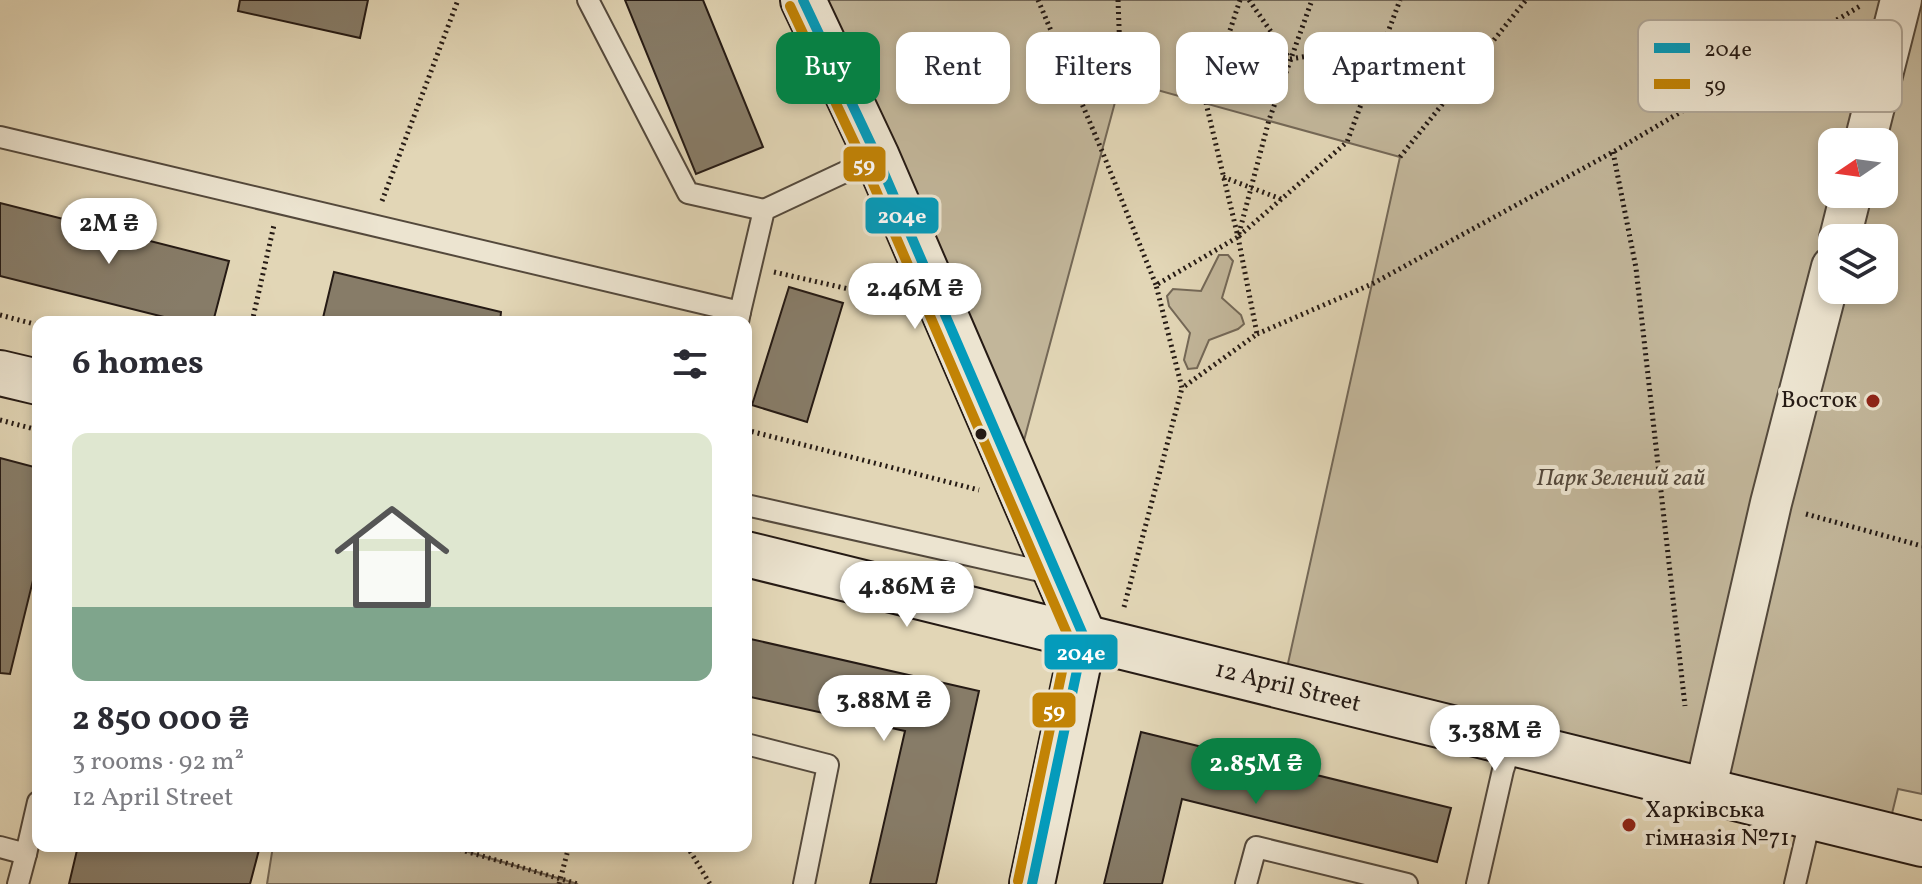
<!DOCTYPE html>
<meta charset="utf-8">
<style>
body{margin:0;font-family:Vollkorn,serif;background:#f2f2f3;color:#2b2b33;height:100vh;display:flex;flex-direction:column;font-size:30px;white-space:nowrap}
*{box-sizing:border-box;margin:0}
p{font-size:26px;color:#7c7c81}
.icon{flex:none;width:44px;height:44px;fill:none;stroke:currentColor;stroke-width:2;stroke-linecap:round;stroke-linejoin:round}
.map{position:relative;flex:1;overflow:hidden}
.sheet{position:absolute;left:32px;top:316px;width:720px;height:536px;display:flex;flex-direction:column;background:#fff;border-radius:16px;box-shadow:0 4px 12px #0003}
.sheet>*{flex:none}
.top-card{position:absolute;left:776px;top:32px;width:760px;height:72px;display:flex;gap:16px}
.needle{width:52px;rotate:257deg}
.controls{position:absolute;left:1818px;top:128px;display:grid;gap:16px}
.controls a{display:grid;place-items:center;width:80px;height:80px;border-radius:16px;background:#fff;box-shadow:0 4px 12px #0003;font-size:40px}
.price{position:absolute;translate:-50% -68px;padding:0 18px;border-radius:28px;background:#fff;color:#222;font-size:26px;line-height:52px;filter:drop-shadow(0 2px 4px #0008)}
.price::after{content:'';position:absolute;left:50%;top:48px;width:24px;height:18px;margin-left:-12px;background:inherit;clip-path:polygon(0 0,100% 0,50% 100%)}
.price.selected{background:#0b8043;color:#fff}
ul{padding:0;list-style:none}
li{display:grid;align-content:center;gap:16px;height:424px;padding:0 40px}
li+li{border-top:2px solid #e1e1e2}
li span{display:grid;place-items:center;height:248px;border-radius:16px;color:#555}
li>.icon{margin-inline-start:auto}
span .icon{width:144px;height:144px;fill:#fffc;stroke-width:1}
li b{font-size:34px}
h2{display:flex;justify-content:space-between;align-items:center;height:96px;padding:0 40px;font-size:34px}
.pill{padding:0 28px;border-radius:16px;background:#fff;box-shadow:0 4px 12px #0003;font-size:28px;line-height:72px}
.pill.selected{background:#0b8043;color:#fff}
.map>svg:first-child{display:block}
.green{fill:#c2b69a;stroke:#746857;stroke-width:2;fill-rule:evenodd}
.building{fill:#877c68;stroke:#251a14;stroke-width:2}
.lines{fill:none;stroke-linecap:round;stroke-linejoin:round}
.lane-casing{stroke:#54493c;stroke-width:24}
.street-casing{stroke:#54493c;stroke-width:44}
.secondary-casing{stroke:#251a14;stroke-width:48}
.path{stroke:#251a14;stroke-width:5;stroke-dasharray:2 4;stroke-linecap:butt}
.lane{stroke:#ece4d0;stroke-width:20}
.street{stroke:#ece4d0;stroke-width:40}
.secondary{stroke:#ece4d0;stroke-width:44}
.bus-1-casing{stroke:#ece4d0;stroke-width:16}
.bus-2-casing{stroke:#ece4d0;stroke-width:16}
.bus-1{stroke:#049bbb;stroke-width:10}
.bus-2{stroke:#c28305;stroke-width:10}
.poi-dot{fill:#8f2418;stroke:#ece4d0;stroke-width:3}
.bus-dot{fill:#251a14;stroke:#ece4d0;stroke-width:3}
.labels{text-anchor:middle;dominant-baseline:central;stroke-width:8;stroke-linejoin:round;paint-order:stroke}
.poi-label{font-size:24px;fill:#251a14;stroke:#ece4d0;text-anchor:end}
.park-label{font-size:24px;font-style:italic;fill:#54493c;stroke:#ece4d0}
.street-label{font-size:24px;fill:#251a14;stroke:#ece4d0}
.key{fill:#ece4d0;stroke:#b0a798;stroke-width:2}
.key-label{font-size:22px;fill:#251a14}
.line-badge{stroke:#ece4d0;stroke-width:3}
.badge-label{font-size:22px;text-anchor:middle;font-weight:bold;fill:#fff}
</style>
<div class="map">
<svg width="1922" height="884" viewBox="0 0 1922 884">
<rect width="100%" height="100%" fill="#e2d6b6"/>
<filter id="stains"><feTurbulence type="fractalNoise" baseFrequency=".0025" numOctaves="4"/><feColorMatrix values="0 0 0 0 .2 0 0 0 0 .09 0 0 0 0 .02 0 0 0 .5 -.17"/></filter>
<radialGradient id="worn" r=".72"><stop offset=".6" stop-color="#630" stop-opacity="0"/><stop offset="1" stop-color="#630" stop-opacity=".3"/></radialGradient>
<g class="green">
<path d="M 816,0 L 1922,0 L 1922,794 L 1898,789 L 1886,838 L 1283,686 L 1400,157 L 1121,80 L 1023,444 ZM 1832,142 L 1884,142 L 1884,194 L 1832,194 ZM 1832,238 L 1884,238 L 1884,290 L 1832,290 Z"/>
<path d="M 1219,255 L 1228,255 L 1233,261 L 1222,298 L 1241,315 L 1244,324 L 1238,329 L 1209,340 L 1197,368 L 1188,369 L 1184,360 L 1190,333 L 1169,306 L 1167,296 L 1173,289 L 1201,291 Z"/>
<path d="M 273,846 L 448,846 L 578,884 L 267,884 Z"/>
</g>
<g class="building">
<path d="M 240,0 L 368,0 L 360,38 L 238,11 Z"/>
<path d="M 625,0 L 703,0 L 763,147 L 696,174 Z"/>
<path d="M 0,203 L 229,261 L 213,322 L 184,322 L 0,276 Z"/>
<path d="M 334,272 L 501,312 L 500,322 L 322,322 Z"/>
<path d="M 789,287 L 843,303 L 807,422 L 752,405 Z"/>
<path d="M 0,458 L 38,468 L 38,560 L 10,674 L 0,673 Z"/>
<path d="M 746,638 L 979,691 L 936,884 L 870,884 L 905,731 L 746,696 Z"/>
<path d="M 1141,732 L 1451,808 L 1437,862 L 1182,799 L 1162,884 L 1104,884 Z"/>
<path d="M 78,846 L 260,846 L 250,884 L 69,884 Z"/>
</g>
<g class="lines">
<g class="lane-casing">
<g id="lane">
<path d="M 588,0 L 688,193 L 764,210"/>
<path d="M 0,137 L 740,312 L 738,322"/>
<path d="M 740,312 L 764,210 L 877,157"/>
<path d="M 746,505 L 1054,574"/>
<path d="M 746,744 L 828,765 L 804,884"/>
<path d="M 0,847 L 26,854 L 38,802"/>
<path d="M 18,884 L 26,854"/>
<path d="M 1246,884 L 1256,847 L 1407,884"/>
<path d="M 1477,884 L 1503,770 L 1512,743"/>
<path d="M 1795,884 L 1811,816"/>
</g>
</g>
<g class="street-casing">
<g id="street">
<path d="M 1865,142 L 1901,0"/>
<path d="M 1840,238 L 1851,194"/>
<path d="M 1705,791 L 1771,503 L 1832,267"/>
</g>
</g>
<g class="secondary-casing">
<g id="secondary">
<path d="M 803,0 L 877,157 L 1084,637 L 1032,884"/>
<path d="M 0,373 L 38,382"/>
<path id="s1" d="M 746,554 L 1922,844"/>
</g>
</g>
<g class="path">
<path d="M 1038,0 L 1102,151 L 1156,285"/>
<path d="M 1118,0 L 1121,79"/>
<path d="M 1240,0 L 1206,103 L 1238,237 L 1257,334 L 1182,388 L 1156,285 L 1238,237 L 1269,120 L 1312,0"/>
<path d="M 1249,0 L 1290,59 L 1383,44"/>
<path d="M 1613,152 L 1636,268 L 1685,706"/>
<path d="M 1400,157 L 1526,0"/>
<path d="M 1223,177 L 1281,199"/>
<path d="M 382,201 L 458,0"/>
<path d="M 1239,236 L 1347,142 L 1400,0"/>
<path d="M 774,272 L 897,300"/>
<path d="M 0,315 L 38,325"/>
<path d="M 252,322 L 274,225"/>
<path d="M 1257,334 L 1372,284 L 1613,152 L 1862,5"/>
<path d="M 0,420 L 38,430"/>
<path d="M 746,430 L 979,490"/>
<path d="M 1806,514 L 1922,546"/>
<path d="M 1124,607 L 1182,388"/>
<path d="M 448,846 L 578,884"/>
<path d="M 687,846 L 710,884"/>
<path d="M 559,884 L 569,846"/>
</g>
<use href="#lane" class="lane"/>
<use href="#street" class="street"/>
<use href="#secondary" class="secondary"/>
<g class="bus-1-casing">
<path id="bus-1" d="M 803,0 L 877,157 L 1084,637 L 1032,884"/>
</g>
<g class="bus-2-casing">
<path id="bus-2" d="M 790,6 L 864,163 L 1069,638 L 1018,881"/>
</g>
<use href="#bus-1" class="bus-1"/>
<use href="#bus-2" class="bus-2"/>
</g>
<g class="poi-dot">
<circle cx="1873" cy="401" r="8"/>
<circle cx="1629" cy="825" r="8"/>
</g>
<circle class="bus-dot" cx="981" cy="434" r="7"/>
<g class="labels">
<g class="poi-label">
<text x="1857" y="401">Восток</text>
<text x="1645" y="811" text-anchor="start">Харківська<tspan x="1645" dy="28">гімназія №71</tspan></text>
</g>
<g class="park-label">
<text x="1621" y="479">Парк Зелений гай</text>
</g>
<g class="street-label">
<text stroke="none"><textPath href="#s1" startOffset="558">12 April Street</textPath></text>
</g>
</g>
<rect x="1638" y="20" width="264" height="92" rx="12" class="key"/>
<rect x="1654" y="43" width="36" height="10" fill="#049bbb"/>
<rect x="1654" y="79" width="36" height="10" fill="#c28305"/>
<g class="key-label">
<text x="1704" y="56">204е</text>
<text x="1704" y="92">59</text>
</g>
<g class="line-badge">
<rect x="842" y="145" width="45" height="38" rx="8" fill="#c28305"/>
<rect x="864" y="196" width="76" height="39" rx="8" fill="#049bbb"/>
<rect x="1043" y="633" width="76" height="38" rx="8" fill="#049bbb"/>
<rect x="1031" y="691" width="46" height="38" rx="8" fill="#c28305"/>
</g>
<g class="badge-label">
<text x="864" y="172">59</text>
<text x="902" y="223">204е</text>
<text x="1081" y="660">204е</text>
<text x="1054" y="718">59</text>
</g>
<rect width="100%" height="100%" filter="url(#stains)"/>
<rect width="100%" height="100%" fill="url(#worn)"/>
</svg>
<div class="controls">
<a><svg class="needle" viewBox="-14 -14 28 28"><path d="M0-13l5 13h-10z" fill="#e53935"/><path d="M0 13l5-13h-10z" fill="#7c7c81"/></svg></a>
<a><svg class="icon" aria-label="layers" viewBox="0 0 24 24"><path d="M12 4l9 5-9 5-9-5zM3 14l9 5 9-5"/></svg></a>
</div>
<b class="price" style="left:109px;top:266px">2M ₴</b>
<b class="price" style="left:915px;top:331px">2.46M ₴</b>
<b class="price" style="left:907px;top:629px">4.86M ₴</b>
<b class="price" style="left:884px;top:743px">3.88M ₴</b>
<b class="price" style="left:1495px;top:773px">3.38M ₴</b>
<b class="price selected" style="left:1256px;top:806px">2.85M ₴</b>
<div class="top-card">
<a class="pill selected">Buy</a>
<a class="pill">Rent</a>
<a class="pill">Filters</a>
<a class="pill">New</a>
<a class="pill">Apartment</a>
</div>
<section class="sheet">
<h2>6 homes<svg class="icon" aria-label="filters" viewBox="0 0 24 24"><path d="M4 7h16M4 17h16"/><circle cx="9" cy="7" r="2"/><circle cx="15" cy="17" r="2"/></svg></h2>
<ul>
<li><span style="background:linear-gradient(#dfe7d0 70%,#7fa58c 0)"><svg class="icon" aria-label="home" viewBox="0 0 24 24"><path d="M3 11l9-7 9 7M6 9v11h12V9"/></svg></span><div><b>2 850 000 ₴</b><p>3 rooms · 92 m²</p><p>12 April Street</p></div></li>
</ul>
</section>
</div>
